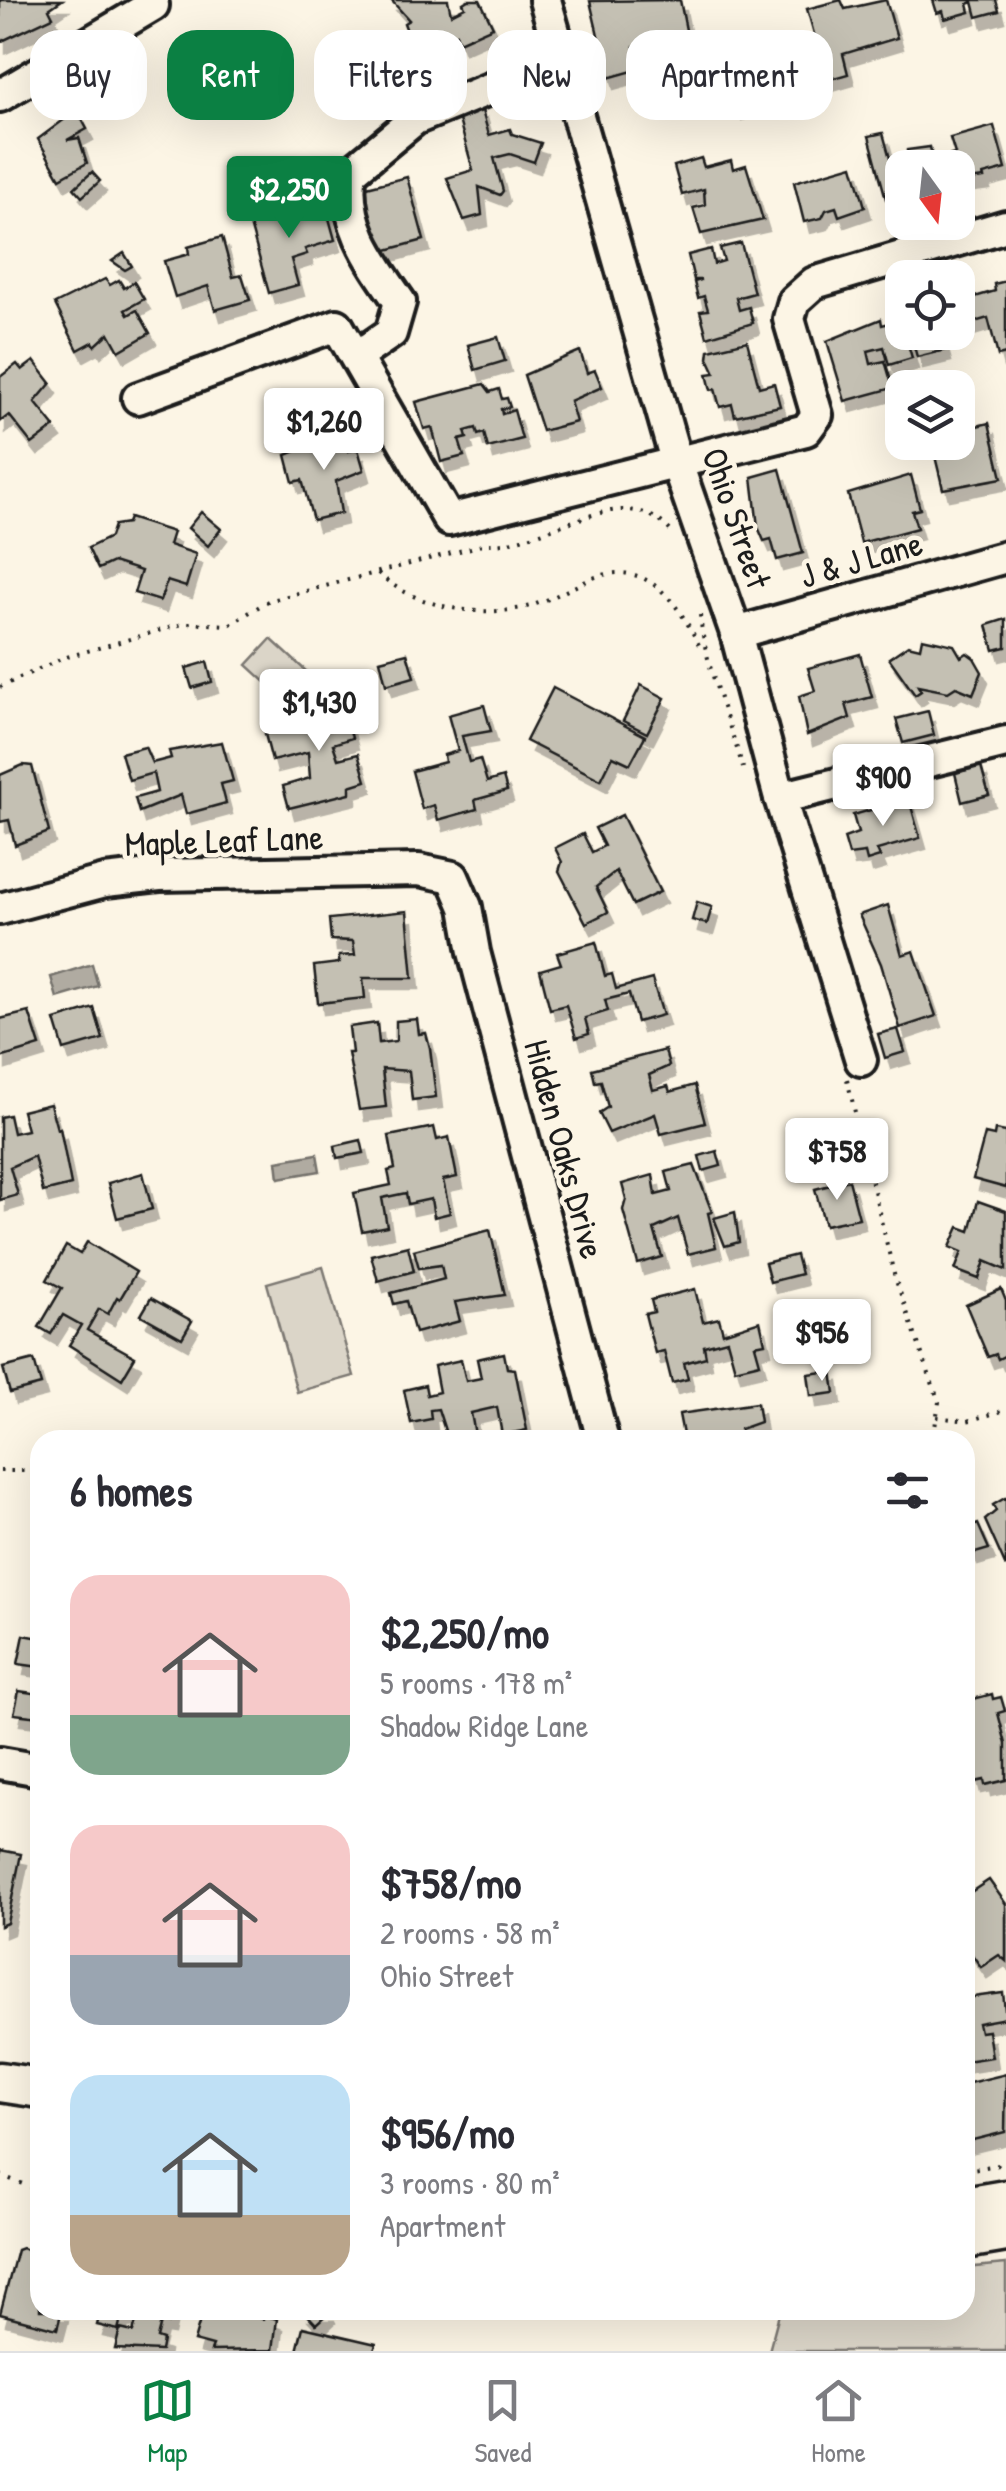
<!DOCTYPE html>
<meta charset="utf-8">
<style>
body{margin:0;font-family:"Patrick Hand",sans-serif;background:#f7f7f7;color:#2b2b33;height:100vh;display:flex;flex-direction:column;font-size:38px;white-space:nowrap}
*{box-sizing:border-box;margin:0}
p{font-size:32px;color:#7c7c81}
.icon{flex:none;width:55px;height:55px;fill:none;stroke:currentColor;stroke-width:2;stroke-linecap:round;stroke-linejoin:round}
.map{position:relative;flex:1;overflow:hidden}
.panel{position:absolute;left:30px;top:1430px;width:945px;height:890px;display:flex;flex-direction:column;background:#fff;border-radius:30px;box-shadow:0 10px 40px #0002}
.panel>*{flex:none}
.top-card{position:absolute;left:30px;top:30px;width:948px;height:90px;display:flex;gap:20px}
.needle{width:65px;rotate:165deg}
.tools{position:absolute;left:885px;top:150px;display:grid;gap:20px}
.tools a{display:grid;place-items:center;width:90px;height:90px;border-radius:20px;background:#fff;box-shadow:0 10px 40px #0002;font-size:50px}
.price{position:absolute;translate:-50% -85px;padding:0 22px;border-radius:10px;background:#fff;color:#222;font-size:32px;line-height:65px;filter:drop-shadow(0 2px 5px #0008)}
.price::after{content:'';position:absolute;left:50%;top:60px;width:30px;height:22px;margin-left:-15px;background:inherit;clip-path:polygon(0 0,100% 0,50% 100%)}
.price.selected{background:#0b8043;color:#fff}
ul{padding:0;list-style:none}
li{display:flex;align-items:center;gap:30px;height:250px;padding:0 40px}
li span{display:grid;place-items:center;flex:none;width:280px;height:200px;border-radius:30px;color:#555}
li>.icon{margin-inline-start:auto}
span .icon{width:120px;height:120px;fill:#fffc;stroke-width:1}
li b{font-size:42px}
h2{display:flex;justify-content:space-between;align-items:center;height:120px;padding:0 40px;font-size:42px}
.tag{padding:0 35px;border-radius:30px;background:#fff;box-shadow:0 10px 40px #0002;font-size:35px;line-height:90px}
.tag.selected{background:#0b8043;color:#fff}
.dock{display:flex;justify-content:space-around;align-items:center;height:140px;border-top:2px solid #e1e1e2;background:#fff;font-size:28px;color:#7c7c81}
.dock a{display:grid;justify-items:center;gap:5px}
.dock .selected{color:#0b8043}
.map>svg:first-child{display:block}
.green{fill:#dbd5c8;stroke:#7c7872;stroke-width:2.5}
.water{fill:#b0aba1;stroke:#75726c;stroke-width:2.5}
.building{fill:#c4c0b3;stroke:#1c1c1c;stroke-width:2.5;filter:url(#shadow)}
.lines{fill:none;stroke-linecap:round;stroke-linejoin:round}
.minor-casing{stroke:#1c1c1c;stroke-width:38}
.major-casing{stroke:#1c1c1c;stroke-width:45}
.path{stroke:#1c1c1c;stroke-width:4;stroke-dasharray:2.5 8;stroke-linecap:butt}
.minor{stroke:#fcf5e5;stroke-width:30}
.major{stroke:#fcf5e5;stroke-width:38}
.labels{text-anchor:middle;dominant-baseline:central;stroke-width:9;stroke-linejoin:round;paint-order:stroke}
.street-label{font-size:35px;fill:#1c1c1c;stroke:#fcf5e5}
</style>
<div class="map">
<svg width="1006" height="2351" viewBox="0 0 1006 2351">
<defs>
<filter id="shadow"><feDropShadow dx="6" dy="11" stdDeviation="0" flood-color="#0004"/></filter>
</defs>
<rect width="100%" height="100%" fill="#fcf5e5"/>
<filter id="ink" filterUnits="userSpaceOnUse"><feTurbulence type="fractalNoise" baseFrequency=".01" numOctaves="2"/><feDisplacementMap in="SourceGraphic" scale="20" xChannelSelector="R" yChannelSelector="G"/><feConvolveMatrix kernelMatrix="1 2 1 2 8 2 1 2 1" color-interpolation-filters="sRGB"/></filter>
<g filter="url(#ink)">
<g class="green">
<path d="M 271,639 L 318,682 L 294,708 L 247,665 Z"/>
<path d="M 323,1267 L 354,1376 L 297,1392 L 267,1283 Z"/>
<path d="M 1006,2264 L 1006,2351 L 769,2351 L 780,2310 L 965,2310 L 965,2268 Z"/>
</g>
<g class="water">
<path d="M 92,964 L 98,986 L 57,998 L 51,977 Z"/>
<path d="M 317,1154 L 320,1171 L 279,1178 L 277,1161 Z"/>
</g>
<g class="building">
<path d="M 0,0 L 62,0 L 49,9 L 53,17 L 0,42 Z"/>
<path d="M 391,0 L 448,0 L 451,14 L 465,7 L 463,3 L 468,0 L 480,0 L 493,27 L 459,42 L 456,34 L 415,53 L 404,23 L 409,20 Z"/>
<path d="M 680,0 L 687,35 L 658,46 L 634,47 L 640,69 L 608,78 L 590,1 Z"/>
<path d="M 841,0 L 845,9 L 886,0 L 897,38 L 843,54 L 848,74 L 827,80 L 807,9 Z"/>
<path d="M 933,0 L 996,0 L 999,11 L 977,17 L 973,2 L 968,4 L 970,12 L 945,19 L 943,11 L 937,13 Z"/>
<path d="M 799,37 L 805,61 L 789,65 L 794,93 L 736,109 L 724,67 L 771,54 L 769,46 Z"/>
<path d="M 481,107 L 489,135 L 510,129 L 512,134 L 541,143 L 534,162 L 510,154 L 494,158 L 503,191 L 500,195 L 479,187 L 482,215 L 464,220 L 447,178 L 473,170 L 457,113 Z"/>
<path d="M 77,110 L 87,129 L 67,140 L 79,138 L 87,163 L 60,178 L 38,139 Z"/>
<path d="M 994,126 L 1006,169 L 983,175 L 984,178 L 960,181 L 962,188 L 958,189 L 958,168 L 907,168 L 907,150 L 930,147 L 933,160 L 955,154 L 950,138 Z"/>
<path d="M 883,133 L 900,195 L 886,199 L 869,136 Z"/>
<path d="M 701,158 L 704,167 L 731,160 L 733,169 L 746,165 L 763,220 L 701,234 L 693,208 L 705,205 L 704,189 L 682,195 L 674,166 Z"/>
<path d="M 853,165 L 865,207 L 839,216 L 836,207 L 826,210 L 822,218 L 804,222 L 794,182 Z"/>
<path d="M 92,172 L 100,181 L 82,197 L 74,188 Z"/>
<path d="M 407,177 L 424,240 L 372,254 L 355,190 Z"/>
<path d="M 324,200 L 335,240 L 305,249 L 307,254 L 291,259 L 298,285 L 269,293 L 249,221 Z"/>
<path d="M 222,237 L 233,277 L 242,275 L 250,300 L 215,310 L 208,286 L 175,297 L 164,261 L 189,254 L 188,247 Z"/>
<path d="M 741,243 L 754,293 L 736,298 L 739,310 L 749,307 L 753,323 L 707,337 L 700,311 L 708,310 L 704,296 L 698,298 L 694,282 L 701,280 L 694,280 L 688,255 L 711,249 L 714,264 L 724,261 L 720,248 Z"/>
<path d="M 124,253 L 132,266 L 125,270 L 112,261 Z"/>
<path d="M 105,279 L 110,285 L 119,280 L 124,288 L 134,282 L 144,299 L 125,310 L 128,315 L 137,310 L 150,333 L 119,351 L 109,333 L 95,346 L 93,342 L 78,350 L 55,304 Z"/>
<path d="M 1006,281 L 1006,354 L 998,356 L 988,318 L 968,324 L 961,301 L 995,291 L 994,284 Z"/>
<path d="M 881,319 L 882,325 L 901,320 L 912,358 L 889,365 L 884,347 L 868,351 L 871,364 L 885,361 L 893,388 L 845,401 L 827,341 Z"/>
<path d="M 910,332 L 940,332 L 945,350 L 917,357 Z"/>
<path d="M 498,337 L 505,361 L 475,370 L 468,345 Z"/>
<path d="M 747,341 L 759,387 L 774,383 L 780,406 L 735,416 L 732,404 L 720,407 L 715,389 L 711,390 L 707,374 L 715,373 L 708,358 L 709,350 Z"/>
<path d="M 580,351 L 587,373 L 595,370 L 602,387 L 570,401 L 576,422 L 542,431 L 524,375 Z"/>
<path d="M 34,361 L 51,383 L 35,402 L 55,427 L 32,444 L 9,415 L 0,422 L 0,377 L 17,364 L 22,370 Z"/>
<path d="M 484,384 L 490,392 L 499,389 L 502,399 L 507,398 L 510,407 L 501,409 L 502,414 L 514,410 L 522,439 L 488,448 L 484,433 L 478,435 L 476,428 L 465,431 L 467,438 L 459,440 L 464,456 L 441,462 L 432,427 L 424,429 L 416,402 Z"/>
<path d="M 989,423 L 1002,478 L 943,489 L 934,452 L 963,445 L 960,430 Z"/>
<path d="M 343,432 L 348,451 L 358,449 L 364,470 L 336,481 L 341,513 L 313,520 L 302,480 L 293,482 L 286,455 Z"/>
<path d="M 780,469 L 803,553 L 777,560 L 771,539 L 764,541 L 758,527 L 752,477 Z"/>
<path d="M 911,475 L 920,509 L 912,511 L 917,528 L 861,543 L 848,494 Z"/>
<path d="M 201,512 L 221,529 L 208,546 L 188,528 Z"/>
<path d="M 129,518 L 173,532 L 169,545 L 196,554 L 186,587 L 167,581 L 160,601 L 134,593 L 141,571 L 113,562 L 98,569 L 88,548 L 110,537 L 114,525 L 127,523 Z"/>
<path d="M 1006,619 L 1006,647 L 994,650 L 987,625 Z"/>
<path d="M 922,638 L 954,645 L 961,657 L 967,653 L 974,658 L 982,672 L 973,694 L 956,687 L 948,692 L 918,686 L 921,691 L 915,695 L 889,658 L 908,645 L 920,648 Z"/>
<path d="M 407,653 L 414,677 L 386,685 L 380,660 Z"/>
<path d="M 860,654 L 872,697 L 846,704 L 850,718 L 807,735 L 799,696 L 815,691 L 808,668 Z"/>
<path d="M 207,662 L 212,682 L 192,688 L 186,668 Z"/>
<path d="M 641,685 L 665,698 L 647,733 L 623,721 Z"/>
<path d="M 553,688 L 645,736 L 630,764 L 613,756 L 601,780 L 526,741 Z"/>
<path d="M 340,693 L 352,738 L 333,744 L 338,759 L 358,754 L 366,781 L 350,786 L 350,793 L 289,808 L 283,786 L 310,778 L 308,752 L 272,761 L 265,734 L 320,716 L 316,700 Z"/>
<path d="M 484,705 L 491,731 L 462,736 L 469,762 L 480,759 L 487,782 L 503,777 L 507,791 L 475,800 L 477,809 L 438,820 L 434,805 L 422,809 L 412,771 L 445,762 L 444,755 L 458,751 L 448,715 Z"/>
<path d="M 928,711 L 934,735 L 903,743 L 896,719 Z"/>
<path d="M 222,742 L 233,781 L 221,784 L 226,803 L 186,814 L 181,795 L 139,812 L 135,798 L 157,792 L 153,773 L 129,780 L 121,753 L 145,747 L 152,763 L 171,758 L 169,751 Z"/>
<path d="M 23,765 L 32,766 L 49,832 L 15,845 L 9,820 L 0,822 L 0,775 Z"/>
<path d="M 981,766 L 989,795 L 962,802 L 955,773 Z"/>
<path d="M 909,799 L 920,838 L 877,850 L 880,857 L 867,861 L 865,853 L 849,855 L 844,838 L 858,833 L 853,815 Z"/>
<path d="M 622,815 L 660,892 L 633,905 L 616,871 L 596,887 L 608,912 L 586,923 L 559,871 L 562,862 L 555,848 L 583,834 L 592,852 L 604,846 L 595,828 Z"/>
<path d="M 697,902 L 712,907 L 707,924 L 692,920 Z"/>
<path d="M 888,905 L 902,955 L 914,951 L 936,1016 L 900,1028 L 881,964 L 859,915 Z"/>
<path d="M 407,911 L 413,978 L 363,978 L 365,998 L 318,1003 L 314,966 L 339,963 L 339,956 L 355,955 L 353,941 L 331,940 L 329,919 Z"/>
<path d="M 596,942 L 605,976 L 612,974 L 616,989 L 652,979 L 663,1015 L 637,1022 L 629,994 L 605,1000 L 608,1011 L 585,1018 L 589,1034 L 576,1038 L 566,1005 L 550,1009 L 540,970 L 561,964 L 557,953 Z"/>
<path d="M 94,1008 L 103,1039 L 64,1050 L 55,1020 Z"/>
<path d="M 29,1012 L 40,1046 L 0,1058 L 0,1019 Z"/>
<path d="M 417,1019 L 419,1034 L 426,1033 L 430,1048 L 436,1097 L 412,1100 L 409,1071 L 382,1069 L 386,1107 L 359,1110 L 348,1053 L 352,1053 L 349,1027 L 377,1023 L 379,1043 L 396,1041 L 396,1021 Z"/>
<path d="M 898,1029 L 905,1052 L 885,1058 L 878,1034 Z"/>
<path d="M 665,1050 L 669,1066 L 649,1075 L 653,1090 L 668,1086 L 670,1092 L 695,1085 L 705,1123 L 661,1134 L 655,1114 L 609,1133 L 599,1113 L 608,1107 L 601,1081 L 595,1082 L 592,1069 Z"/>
<path d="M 50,1104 L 57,1129 L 60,1128 L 71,1185 L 43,1192 L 34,1156 L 10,1167 L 18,1195 L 0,1200 L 0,1117 L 9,1115 L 13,1133 L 27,1130 L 22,1111 Z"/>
<path d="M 434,1127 L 437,1140 L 449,1137 L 457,1177 L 443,1180 L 450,1213 L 434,1217 L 431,1199 L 408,1204 L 406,1193 L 382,1198 L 387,1226 L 362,1231 L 354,1193 L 391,1185 L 388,1171 L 395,1169 L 389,1136 Z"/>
<path d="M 995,1130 L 1006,1132 L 1006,1188 L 973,1179 L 985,1134 L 994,1136 Z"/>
<path d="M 361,1140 L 364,1153 L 337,1158 L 335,1146 Z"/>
<path d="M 717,1151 L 721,1166 L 703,1171 L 699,1156 Z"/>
<path d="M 694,1165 L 712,1212 L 708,1213 L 716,1247 L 688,1254 L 678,1218 L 654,1229 L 662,1257 L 638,1264 L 623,1210 L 626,1199 L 622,1184 L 653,1175 L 656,1195 L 671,1191 L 666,1172 Z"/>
<path d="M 143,1173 L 152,1209 L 117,1218 L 108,1183 Z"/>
<path d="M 849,1180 L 859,1218 L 825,1225 L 815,1189 Z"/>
<path d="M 978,1201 L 1006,1211 L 1006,1270 L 985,1261 L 979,1279 L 955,1270 L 962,1252 L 950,1247 L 959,1227 L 970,1231 Z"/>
<path d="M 735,1212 L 739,1242 L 725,1246 L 714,1218 Z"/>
<path d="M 490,1230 L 505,1295 L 455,1302 L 460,1321 L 415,1333 L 406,1301 L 394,1304 L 391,1293 L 444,1279 L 441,1265 L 419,1268 L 414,1250 Z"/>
<path d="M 87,1242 L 136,1272 L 120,1299 L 117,1297 L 108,1314 L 99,1309 L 87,1330 L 135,1357 L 122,1379 L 69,1345 L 81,1325 L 63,1315 L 51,1334 L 39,1327 L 62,1288 L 47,1280 L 66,1246 L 80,1254 Z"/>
<path d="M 408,1246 L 414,1271 L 378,1281 L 371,1255 Z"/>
<path d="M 796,1255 L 801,1274 L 770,1282 L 765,1263 Z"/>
<path d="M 695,1289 L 703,1322 L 719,1318 L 723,1333 L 760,1321 L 765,1343 L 755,1345 L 760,1363 L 735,1369 L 727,1340 L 704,1346 L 706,1357 L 684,1363 L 688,1379 L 672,1383 L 664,1351 L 655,1353 L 645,1314 L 654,1312 L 651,1300 Z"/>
<path d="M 1001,1289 L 1006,1301 L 1006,1355 L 998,1359 L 996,1354 L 988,1357 L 966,1305 Z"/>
<path d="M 151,1298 L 192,1321 L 182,1338 L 141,1315 Z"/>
<path d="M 504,1353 L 507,1368 L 515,1369 L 527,1430 L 502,1435 L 497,1407 L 471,1413 L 476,1440 L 448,1440 L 438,1409 L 430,1410 L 431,1419 L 411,1423 L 404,1390 L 425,1385 L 427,1395 L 439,1392 L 434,1366 L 461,1360 L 466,1381 L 481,1378 L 477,1359 Z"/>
<path d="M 34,1360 L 41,1385 L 10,1393 L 3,1368 Z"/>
<path d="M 832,1371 L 835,1393 L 811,1396 L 808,1374 Z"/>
<path d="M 757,1403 L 760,1422 L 740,1429 L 742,1440 L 684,1440 L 679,1414 Z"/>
<path d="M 1005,1498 L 1006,1498 L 1006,1567 L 985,1520 L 996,1511 L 993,1505 Z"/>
<path d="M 978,1524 L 989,1549 L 972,1554 L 965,1529 Z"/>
<path d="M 24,1635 L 40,1638 L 40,1667 L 18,1664 Z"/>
<path d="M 19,1691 L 40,1694 L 40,1717 L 14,1714 Z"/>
<path d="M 992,1694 L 993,1699 L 1001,1697 L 1005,1711 L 998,1713 L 1006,1744 L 1006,1780 L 985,1785 L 984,1780 L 975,1782 L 969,1759 L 965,1760 L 965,1710 L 966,1701 Z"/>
<path d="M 0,1850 L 21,1854 L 7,1923 L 0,1926 Z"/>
<path d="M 989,1880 L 1006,1904 L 1006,1961 L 999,1955 L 981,1967 L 965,1945 L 965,1896 Z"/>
<path d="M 40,1906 L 40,1959 L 28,1956 Z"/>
<path d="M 1003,1993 L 1006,2018 L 978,2023 L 980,2032 L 988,2031 L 992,2057 L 965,2061 L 965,1998 Z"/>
<path d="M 1006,2074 L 1005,2132 L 965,2142 L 965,2084 Z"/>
<path d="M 22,2248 L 40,2256 L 40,2310 L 62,2310 L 57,2329 L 0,2314 L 17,2250 Z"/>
<path d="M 101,2310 L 171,2310 L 168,2323 L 161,2322 L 157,2338 L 163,2340 L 161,2351 L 115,2349 L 120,2329 L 133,2332 L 137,2319 L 122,2315 L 118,2330 L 97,2325 Z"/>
<path d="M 203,2310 L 241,2310 L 240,2313 L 263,2319 L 264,2315 L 277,2319 L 273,2350 L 211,2351 L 213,2346 L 194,2341 Z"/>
<path d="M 303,2310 L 328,2310 L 329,2312 L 316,2324 Z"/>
<path d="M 303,2327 L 376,2344 L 374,2351 L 297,2351 Z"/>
</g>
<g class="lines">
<g class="minor-casing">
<g id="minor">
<path d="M 545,0 L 677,464 L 736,633 L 780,798 L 861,1060"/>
<path d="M 0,96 L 153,5"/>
<path d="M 356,357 L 391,333 L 400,302 C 372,262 342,222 351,172 L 415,119 L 563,59"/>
<path d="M 138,398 L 337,325 L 449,520 L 806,430 L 817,415 L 789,319 L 794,301 L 814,283 L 1006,226"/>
<path d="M 736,633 L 1006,557"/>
<path d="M 780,798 L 1006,742"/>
<path d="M 0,909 L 105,881 L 159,875 L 419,870 L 453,877 L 466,907 L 474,952 L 603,1440"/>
<path d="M 0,1763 L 40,1770"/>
</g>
</g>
<g class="major-casing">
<g id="major">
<path d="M 0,2082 L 40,2088"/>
<path d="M 965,2207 L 1006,2200"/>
<path d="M 965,2239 L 1006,2232"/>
</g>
</g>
<g class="path">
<path d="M 378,573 C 415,608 482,619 530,606 C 552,599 572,587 593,578 C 649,557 680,606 701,649"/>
<path d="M 700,615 C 705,666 728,717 743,768"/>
<path d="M 0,687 L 63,658 L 186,623 L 229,625 L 268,601 L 486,544 C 550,546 625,473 674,535"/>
<path d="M 847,1079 L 895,1278 L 939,1402 L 933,1440"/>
<path d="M 937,1417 L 967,1421 L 1006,1410"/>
<path d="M 0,1471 L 40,1471"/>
<path d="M 965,2170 L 1006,2164"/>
<path d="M 0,2175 L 40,2191"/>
<path d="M 606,2310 L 609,2310"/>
</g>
<use href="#minor" class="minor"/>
<use href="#major" class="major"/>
</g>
</g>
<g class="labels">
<g class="street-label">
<text transform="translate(737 518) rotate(71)">Ohio Street</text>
<text transform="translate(861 559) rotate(-16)">J &amp; J Lane</text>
<text transform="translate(224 840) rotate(-2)">Maple Leaf Lane</text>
<text transform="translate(565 1149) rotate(75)">Hidden Oaks Drive</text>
</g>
</g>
</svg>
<div class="tools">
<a><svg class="needle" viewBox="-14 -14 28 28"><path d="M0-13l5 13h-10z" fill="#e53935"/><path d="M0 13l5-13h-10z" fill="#7c7c81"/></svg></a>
<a><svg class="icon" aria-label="locate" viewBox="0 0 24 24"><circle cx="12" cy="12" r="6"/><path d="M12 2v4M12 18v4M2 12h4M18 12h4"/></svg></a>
<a><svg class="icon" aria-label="layers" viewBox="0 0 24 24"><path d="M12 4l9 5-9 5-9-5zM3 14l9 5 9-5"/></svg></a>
</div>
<b class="price selected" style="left:289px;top:241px">$2,250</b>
<b class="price" style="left:324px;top:473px">$1,260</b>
<b class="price" style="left:319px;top:754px">$1,430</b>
<b class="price" style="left:883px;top:829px">$900</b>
<b class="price" style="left:837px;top:1203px">$758</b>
<b class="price" style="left:822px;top:1384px">$956</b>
<div class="top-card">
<a class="tag">Buy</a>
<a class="tag selected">Rent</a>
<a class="tag">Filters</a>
<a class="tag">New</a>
<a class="tag">Apartment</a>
</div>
<section class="panel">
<h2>6 homes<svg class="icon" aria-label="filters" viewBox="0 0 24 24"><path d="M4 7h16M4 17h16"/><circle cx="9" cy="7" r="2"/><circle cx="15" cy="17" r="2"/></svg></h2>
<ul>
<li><span style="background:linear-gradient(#f6c9c9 70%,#7fa58c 0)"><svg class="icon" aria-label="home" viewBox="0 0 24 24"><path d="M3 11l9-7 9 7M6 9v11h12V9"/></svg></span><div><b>$2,250/mo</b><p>5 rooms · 178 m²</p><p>Shadow Ridge Lane</p></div></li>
<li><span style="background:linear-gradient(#f6c9c9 65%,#9aa5b1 0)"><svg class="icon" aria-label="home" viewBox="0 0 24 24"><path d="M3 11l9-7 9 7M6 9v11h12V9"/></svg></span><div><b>$758/mo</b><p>2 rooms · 58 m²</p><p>Ohio Street</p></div></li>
<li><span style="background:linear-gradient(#bfe0f5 70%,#b9a48a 0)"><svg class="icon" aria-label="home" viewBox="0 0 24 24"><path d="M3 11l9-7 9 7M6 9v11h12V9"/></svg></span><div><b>$956/mo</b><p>3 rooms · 80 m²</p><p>Apartment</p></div></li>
</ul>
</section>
</div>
<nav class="dock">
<a class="selected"><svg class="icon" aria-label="map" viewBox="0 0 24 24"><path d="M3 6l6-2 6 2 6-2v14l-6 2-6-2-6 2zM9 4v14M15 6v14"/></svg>Map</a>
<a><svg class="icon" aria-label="saved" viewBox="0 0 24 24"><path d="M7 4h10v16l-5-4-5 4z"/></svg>Saved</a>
<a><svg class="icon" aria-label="home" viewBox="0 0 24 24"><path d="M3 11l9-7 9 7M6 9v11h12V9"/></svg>Home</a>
</nav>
